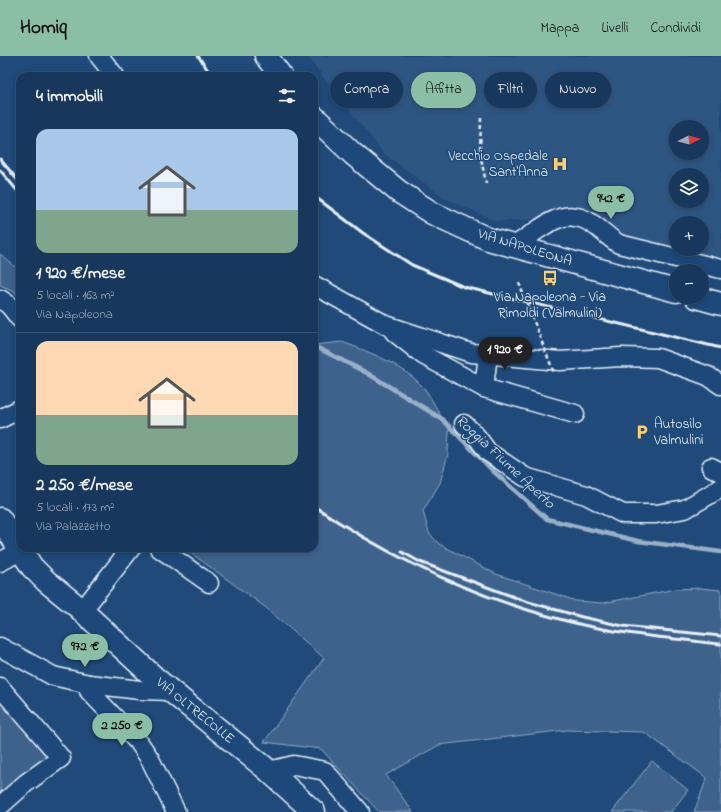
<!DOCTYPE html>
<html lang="it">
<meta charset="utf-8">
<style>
body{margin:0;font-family:"Indie Flower",sans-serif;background:#244365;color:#f1f3f6;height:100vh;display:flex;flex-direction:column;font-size:15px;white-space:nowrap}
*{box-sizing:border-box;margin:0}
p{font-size:13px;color:#9eacbb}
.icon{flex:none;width:22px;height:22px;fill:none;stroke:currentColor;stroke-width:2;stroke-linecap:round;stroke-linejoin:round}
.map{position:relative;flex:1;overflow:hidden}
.drawer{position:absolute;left:16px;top:16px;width:302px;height:480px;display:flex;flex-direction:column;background:#17385c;border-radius:12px;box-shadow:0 2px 6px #0003,0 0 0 1px #365272}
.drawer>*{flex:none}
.top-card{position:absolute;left:330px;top:16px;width:331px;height:36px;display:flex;gap:8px}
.needle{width:26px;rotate:84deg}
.controls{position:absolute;left:669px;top:64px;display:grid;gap:8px}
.controls a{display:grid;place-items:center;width:40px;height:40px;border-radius:50%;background:#17385c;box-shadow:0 2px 6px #0003,0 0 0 1px #365272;font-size:20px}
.price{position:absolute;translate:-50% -34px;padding:0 9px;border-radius:14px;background:#8abfa5;color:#111;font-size:13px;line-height:26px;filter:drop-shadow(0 1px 2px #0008)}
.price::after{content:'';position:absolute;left:50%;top:24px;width:12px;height:9px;margin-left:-6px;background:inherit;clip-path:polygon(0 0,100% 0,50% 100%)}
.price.active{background:#222;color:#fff}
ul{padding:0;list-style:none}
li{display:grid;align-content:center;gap:8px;height:212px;padding:0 20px}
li+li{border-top:1px solid #365272}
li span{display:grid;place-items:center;height:124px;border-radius:12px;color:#555}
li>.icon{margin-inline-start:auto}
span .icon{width:72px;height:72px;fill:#fffc;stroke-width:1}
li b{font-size:17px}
h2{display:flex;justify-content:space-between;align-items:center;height:48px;padding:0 20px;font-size:17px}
.tag{padding:0 14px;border-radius:18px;background:#17385c;box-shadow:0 2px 6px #0003,0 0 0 1px #365272;font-size:14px;line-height:36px}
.tag.active{background:#8abfa5;color:#111}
header{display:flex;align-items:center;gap:24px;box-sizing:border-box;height:56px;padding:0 20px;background:#8abfa5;color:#111}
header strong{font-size:19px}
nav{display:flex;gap:22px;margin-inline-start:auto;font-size:14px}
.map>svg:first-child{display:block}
.built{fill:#2e5683;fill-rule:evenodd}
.green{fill:#3c628c;stroke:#92aac2}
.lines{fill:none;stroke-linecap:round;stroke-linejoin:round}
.stream{stroke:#9ab0c7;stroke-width:4.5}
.minor-casing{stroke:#e8f1f8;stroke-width:21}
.major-casing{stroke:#e8f1f8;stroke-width:25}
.path{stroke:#e8f1f8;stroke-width:2.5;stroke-dasharray:4 3;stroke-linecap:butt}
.minor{stroke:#1f4a7a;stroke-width:18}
.major{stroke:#1f4a7a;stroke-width:22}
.rail{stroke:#e8f1f8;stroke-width:3}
.path-bridge{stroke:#e8f1f8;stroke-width:2.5;stroke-dasharray:4 3;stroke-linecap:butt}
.labels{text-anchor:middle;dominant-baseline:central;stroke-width:3;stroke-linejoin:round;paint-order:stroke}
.poi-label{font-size:14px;fill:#e8f1f8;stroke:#1f4a7a;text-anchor:end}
.street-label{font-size:14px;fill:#e8f1f8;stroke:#1f4a7a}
.water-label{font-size:15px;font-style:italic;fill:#d4e1ec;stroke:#1f4a7a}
</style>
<header>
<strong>Homiq</strong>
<nav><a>Mappa</a><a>Livelli</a><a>Condividi</a></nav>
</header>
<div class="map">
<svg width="721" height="756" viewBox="0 0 721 756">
<rect width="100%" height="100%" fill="#1f4a7a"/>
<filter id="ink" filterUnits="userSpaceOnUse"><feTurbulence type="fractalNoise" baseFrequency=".025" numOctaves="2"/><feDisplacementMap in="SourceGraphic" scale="8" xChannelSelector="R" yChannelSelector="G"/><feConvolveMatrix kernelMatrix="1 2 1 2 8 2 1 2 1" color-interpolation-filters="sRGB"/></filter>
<g filter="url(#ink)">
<path class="built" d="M 307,0 L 721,0 L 721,201 L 684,193 L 702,193 L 702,167 L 676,167 L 676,191 L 621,179 L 590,156 L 575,153 L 550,157 L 529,164 L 495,165 L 445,142 L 383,97 ZM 676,71 L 702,71 L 702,97 L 676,97 ZM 676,119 L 702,119 L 702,145 L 676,145 Z"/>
<g class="green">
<path d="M 0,198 L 20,215 L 20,242 L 14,235 L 0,229 Z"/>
<path d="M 342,286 C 370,296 409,311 427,336 C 435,348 439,360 449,370 L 448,398 L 440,427 L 423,455 L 429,477 L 439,488 L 496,518 L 576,545 L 603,547 L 676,533 L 700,532 L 721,534 L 721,756 L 694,756 L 707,722 L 644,676 L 567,674 L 439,689 L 386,719 L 413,756 L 379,756 L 321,693 L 264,686 L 324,602 L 265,551 L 184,492 L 314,492 L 314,289 Z"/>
<path d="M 0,629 L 54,704 L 0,756 Z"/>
<path d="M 652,705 L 688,734 L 671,756 L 612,756 Z"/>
</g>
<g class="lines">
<path class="stream" d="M 314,290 L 367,317 L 442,363 L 493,415 L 547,463 L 638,485 L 721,496"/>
<g class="minor-casing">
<g id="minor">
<path d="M 99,0 L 115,20"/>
<path d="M 512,191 C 538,177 562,145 594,169 C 603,175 609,182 619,188 L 721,213"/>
<path d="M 314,229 L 386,269 L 471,297 L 560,305 L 621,301 L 658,302 L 708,320 L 721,329"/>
<path d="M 0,243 L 9,249 L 20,263"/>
<path d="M 394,276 L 423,299 L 484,332 L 575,358"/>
<path d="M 484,332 L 488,298"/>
<path d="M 0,363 L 20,353"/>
<path d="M 464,368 L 477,381 L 488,396 L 525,421 L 586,439 L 623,458 L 656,458 L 685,453 L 721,432"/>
<path d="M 711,411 L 721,416"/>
<path d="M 159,492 L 209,527"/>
<path d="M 0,506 L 26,492"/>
<path d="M 82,555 L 131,492"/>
<path d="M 0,591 L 53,620 L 89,628 L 140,634 L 171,635"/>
<path d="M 89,628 L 89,635 L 140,688 L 150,703 L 176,756"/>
<path d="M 0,631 L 61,702 L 26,727 L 0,750"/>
<path d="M 269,715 L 294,709 L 325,715 L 360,756"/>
</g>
</g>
<g class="major-casing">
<g id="major">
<path d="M 266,0 L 281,20"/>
<path d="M 314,61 L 353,98 L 398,135 L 432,157 L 488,183 L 676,235"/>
<path d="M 696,241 L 721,248"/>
<path d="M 0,463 L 32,511 L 46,525 L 78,551 L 156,623 L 269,715 L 314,756"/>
</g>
</g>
<path class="path" d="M 481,62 L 480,97 L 486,127"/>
<use href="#minor" class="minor"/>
<use href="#major" class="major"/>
<g class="rail">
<path d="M 198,0 L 212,20"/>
<path d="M 0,103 L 20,127"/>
<path d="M 0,114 L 20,138"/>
<path d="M 314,140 L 363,177 L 412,209 L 464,231 L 721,292"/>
<path d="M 314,450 C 395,505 487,547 583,569 C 629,579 675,583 721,588"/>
<path d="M 402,496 L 420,506 L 525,545 L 582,561 L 623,570 L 721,580"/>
</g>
<path class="path-bridge" d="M 519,227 L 554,317"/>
</g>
</g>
<defs>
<g id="hospital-bare" transform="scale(1.2)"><path d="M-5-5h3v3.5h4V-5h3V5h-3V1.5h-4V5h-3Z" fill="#ffd166" stroke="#1f4a7a" stroke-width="2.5" paint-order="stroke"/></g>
<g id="bus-bare" transform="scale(1.2)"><path d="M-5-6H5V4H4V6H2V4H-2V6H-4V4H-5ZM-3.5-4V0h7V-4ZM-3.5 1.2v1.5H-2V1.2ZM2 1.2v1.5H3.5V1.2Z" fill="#ffd166" stroke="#1f4a7a" stroke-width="2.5" paint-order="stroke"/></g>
<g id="parking-bare" transform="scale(1.2)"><path d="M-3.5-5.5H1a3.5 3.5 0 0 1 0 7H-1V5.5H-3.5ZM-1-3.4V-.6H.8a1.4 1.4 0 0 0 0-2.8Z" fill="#ffd166" stroke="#1f4a7a" stroke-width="2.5" paint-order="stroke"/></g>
</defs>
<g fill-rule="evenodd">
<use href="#hospital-bare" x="560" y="108"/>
<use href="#bus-bare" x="550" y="222"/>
<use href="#parking-bare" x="642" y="376"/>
</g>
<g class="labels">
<g class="poi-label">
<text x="548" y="100">Vecchio Ospedale<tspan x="548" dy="16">Sant'Anna</tspan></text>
<text x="550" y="241" text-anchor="middle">Via Napoleona - Via<tspan x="550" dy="16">Rimoldi (Valmulini)</tspan></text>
<text x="654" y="368" text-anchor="start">Autosilo<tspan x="654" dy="16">Valmulini</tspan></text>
</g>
<g class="street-label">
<text transform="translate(525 192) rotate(17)">VIA NAPOLEONA</text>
<text transform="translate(195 655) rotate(39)">VIA OLTRECOLLE</text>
</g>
<g class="water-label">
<text transform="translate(505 406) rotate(43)">Roggia Fiume Aperto</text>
</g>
</g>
</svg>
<div class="controls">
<a><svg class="needle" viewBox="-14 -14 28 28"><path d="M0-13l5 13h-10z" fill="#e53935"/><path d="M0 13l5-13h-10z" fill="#9eacbb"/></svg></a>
<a><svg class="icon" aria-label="layers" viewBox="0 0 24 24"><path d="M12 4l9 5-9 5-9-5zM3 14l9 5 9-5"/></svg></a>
<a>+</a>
<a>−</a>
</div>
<b class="price" style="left:611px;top:164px">942 €</b>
<b class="price active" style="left:505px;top:315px">1 920 €</b>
<b class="price" style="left:85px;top:612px">972 €</b>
<b class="price" style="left:122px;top:691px">2 250 €</b>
<div class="top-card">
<a class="tag">Compra</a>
<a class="tag active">Affitta</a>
<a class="tag">Filtri</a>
<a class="tag">Nuovo</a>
</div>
<section class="drawer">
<h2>4 immobili<svg class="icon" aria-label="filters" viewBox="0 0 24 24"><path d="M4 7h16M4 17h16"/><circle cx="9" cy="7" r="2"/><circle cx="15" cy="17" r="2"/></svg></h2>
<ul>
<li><span style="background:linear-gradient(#a9c7e8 65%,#7fa58c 0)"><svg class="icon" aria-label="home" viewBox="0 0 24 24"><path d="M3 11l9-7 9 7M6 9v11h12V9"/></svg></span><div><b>1 920 €/mese</b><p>5 locali · 163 m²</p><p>Via Napoleona</p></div></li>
<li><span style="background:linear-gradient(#ffd9b3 60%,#7fa58c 0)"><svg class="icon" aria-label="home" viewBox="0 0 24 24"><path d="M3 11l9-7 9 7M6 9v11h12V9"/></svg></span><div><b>2 250 €/mese</b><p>5 locali · 173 m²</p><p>Via Palazzetto</p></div></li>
</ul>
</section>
</div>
